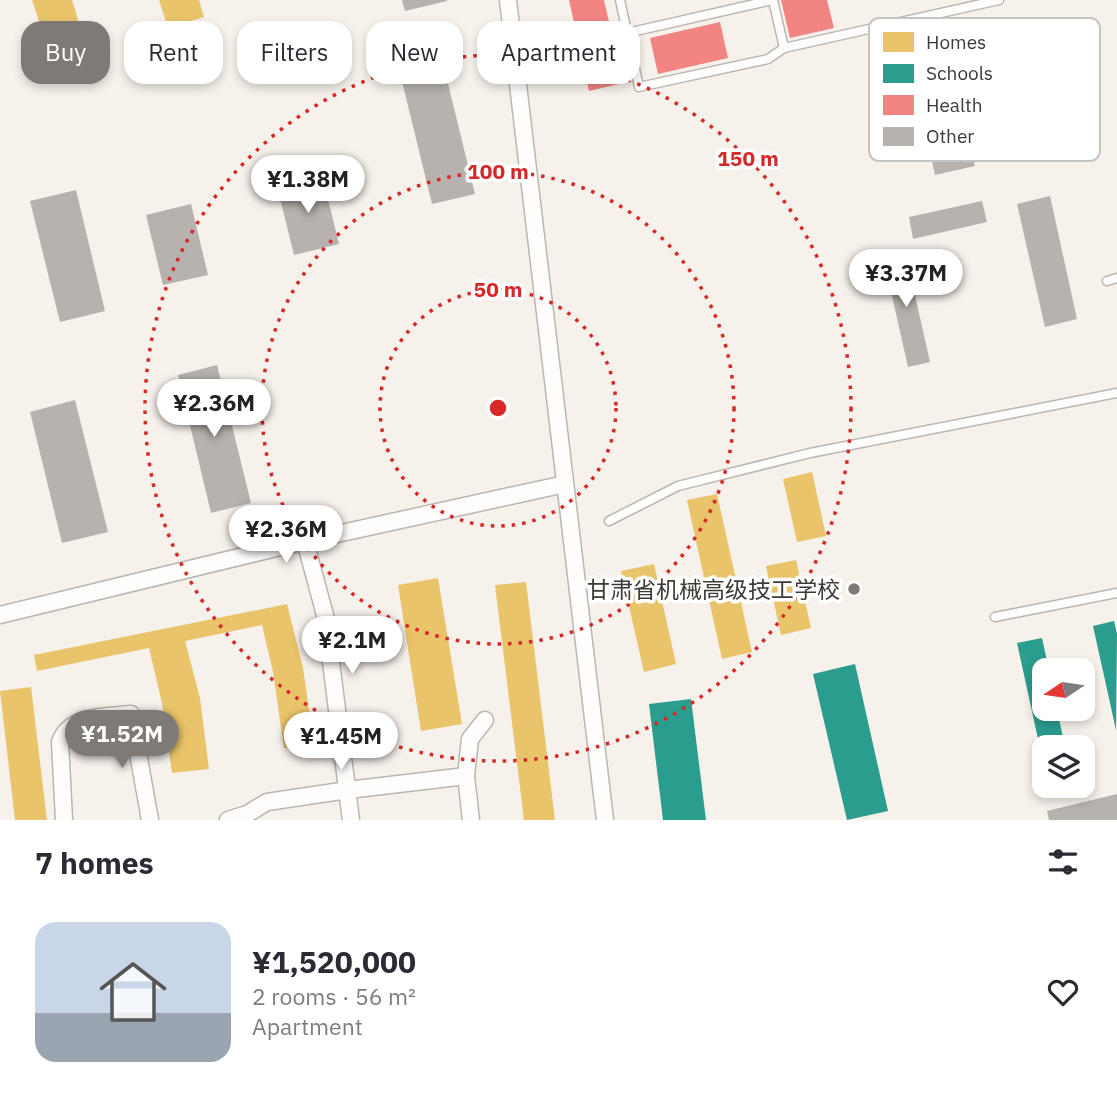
<!DOCTYPE html>
<meta charset="utf-8">
<style>
body{margin:0;font-family:"IBM Plex Sans","Noto Sans SC",sans-serif;background:#f7f7f7;color:#2b2b33;height:100vh;display:flex;flex-direction:column;font-size:26px;white-space:nowrap}
*{box-sizing:border-box;margin:0}
p{font-size:23px;color:#7c7c81}
.icon{flex:none;width:38px;height:38px;fill:none;stroke:currentColor;stroke-width:2;stroke-linecap:round;stroke-linejoin:round}
.map{position:relative;height:820px;overflow:hidden}
.sheet{display:flex;flex-direction:column;background:#fff;flex:1}
.sheet>*{flex:none}
.hud{position:absolute;left:21px;top:21px;width:700px;height:63px;display:flex;gap:14px}
.needle{width:46px;rotate:257deg}
.fabs{position:absolute;left:1032px;top:658px;display:grid;gap:14px}
.fabs a{display:grid;place-items:center;width:63px;height:63px;border-radius:14px;background:#fff;box-shadow:0 4px 10px #0003;font-size:35px}
.price{position:absolute;translate:-50% -60px;padding:0 16px;border-radius:24px;background:#fff;color:#222;font-size:23px;line-height:46px;filter:drop-shadow(0 2px 4px #0008)}
.price::after{content:'';position:absolute;left:50%;top:42px;width:21px;height:16px;margin-left:-10px;background:inherit;clip-path:polygon(0 0,100% 0,50% 100%)}
.price.selected{background:#7f7a75;color:#fff}
ul{padding:0;list-style:none}
li{display:flex;align-items:center;gap:21px;height:175px;padding:0 35px}
li+li{border-top:2px solid #e1e1e2}
li span{display:grid;place-items:center;flex:none;width:196px;height:140px;border-radius:21px;color:#555}
li>.icon{margin-inline-start:auto}
span .icon{width:84px;height:84px;fill:#fffc;stroke-width:1}
li b{font-size:30px}
h2{display:flex;justify-content:space-between;align-items:center;height:84px;padding:0 35px;font-size:30px}
.pill{padding:0 24px;border-radius:21px;background:#fff;box-shadow:0 4px 10px #0003;font-size:24px;line-height:63px}
.pill.selected{background:#7f7a75;color:#fff}
.map>svg:first-child{display:block}
.homes{fill:#e9c46a}
.schools{fill:#2a9d8f}
.health{fill:#f28482}
.building{fill:#b7b2ad}
.lines{fill:none;stroke-linecap:round;stroke-linejoin:round}
.lane-casing{stroke:#bab6b1;stroke-width:11}
.street-casing{stroke:#bab6b1;stroke-width:19}
.lane{stroke:#fefdfc;stroke-width:8}
.street{stroke:#fefdfc;stroke-width:16}
.ring{fill:none;stroke:#d62828;stroke-width:3.5;stroke-dasharray:3.5 7}
.poi-dot{fill:#7f7a75;stroke:#fff;stroke-width:2.5}
.labels{text-anchor:middle;dominant-baseline:central;stroke-width:7;stroke-linejoin:round;paint-order:stroke}
.poi-label{font-size:23px;fill:#3e3a35;stroke:#fff;text-anchor:end}
.key{fill:#fff;stroke:#c5c4c2;stroke-width:2}
.key-label{font-size:19px;fill:#3e3a35}
.centre{fill:#d62828;stroke:#fff;stroke-width:3.5}
.ring-label{font-size:21px;text-anchor:middle;font-weight:bold;fill:#d62828;stroke:#fff;stroke-width:7;stroke-linejoin:round;paint-order:stroke}
</style>
<div class="map">
<svg width="1117" height="820" viewBox="0 0 1117 820">
<rect width="100%" height="100%" fill="#f7f1eb"/>
<g class="homes">
<path d="M 32,0 L 72,0 L 90,59 L 55,70 Z"/>
<path d="M 159,0 L 199,0 L 204,17 L 168,28 Z"/>
<path d="M 812,472 L 826,536 L 797,542 L 783,479 Z"/>
<path d="M 717,494 L 752,652 L 722,659 L 687,500 Z"/>
<path d="M 796,560 L 811,628 L 781,635 L 766,566 Z"/>
<path d="M 654,564 L 676,664 L 644,672 L 621,571 Z"/>
<path d="M 438,578 L 462,724 L 421,731 L 398,585 Z"/>
<path d="M 526,582 L 555,820 L 524,820 L 495,585 Z"/>
<path d="M 287,604 L 303,668 L 314,744 L 284,748 L 273,672 L 262,625 L 185,641 L 200,698 L 209,769 L 172,773 L 162,703 L 149,648 L 37,671 L 34,655 Z"/>
<path d="M 31,687 L 47,820 L 15,820 L 0,691 Z"/>
</g>
<g class="schools">
<path d="M 1114,621 L 1117,634 L 1116,730 L 1093,626 Z"/>
<path d="M 1042,638 L 1049,670 L 1045,670 L 1045,709 L 1057,709 L 1065,747 L 1045,747 L 1044,766 L 1017,643 Z"/>
<path d="M 855,664 L 888,811 L 847,820 L 813,674 Z"/>
<path d="M 691,699 L 706,820 L 663,820 L 649,704 Z"/>
</g>
<g class="health">
<path d="M 569,0 L 604,0 L 623,83 L 589,91 Z"/>
<path d="M 781,0 L 827,0 L 834,28 L 790,38 Z"/>
<path d="M 720,22 L 728,58 L 658,74 L 650,38 Z"/>
</g>
<g class="building">
<path d="M 402,0 L 447,0 L 447,1 L 405,11 Z"/>
<path d="M 950,52 L 975,166 L 935,175 L 910,61 Z"/>
<path d="M 443,63 L 475,194 L 432,204 L 400,73 Z"/>
<path d="M 322,175 L 339,244 L 294,255 L 277,186 Z"/>
<path d="M 76,190 L 105,311 L 60,322 L 30,201 Z"/>
<path d="M 1050,196 L 1077,319 L 1045,327 L 1017,204 Z"/>
<path d="M 982,201 L 987,222 L 913,239 L 909,217 Z"/>
<path d="M 191,204 L 208,275 L 163,285 L 146,215 Z"/>
<path d="M 905,251 L 930,362 L 908,367 L 883,256 Z"/>
<path d="M 217,365 L 251,503 L 211,513 L 178,375 Z"/>
<path d="M 75,400 L 108,532 L 62,543 L 30,412 Z"/>
<path d="M 1117,794 L 1117,820 L 1049,820 L 1047,811 Z"/>
</g>
<g class="lines">
<g class="lane-casing">
<g id="lane">
<path d="M 620,0 L 639,87 L 768,59 L 784,48 L 999,0"/>
<path d="M 773,0 L 784,48"/>
<path d="M 627,33 L 772,0"/>
<path d="M 1107,281 L 1117,278"/>
<path d="M 609,521 L 678,486 L 810,453 L 1117,393"/>
<path d="M 995,617 L 1117,593"/>
</g>
</g>
<g class="street-casing">
<g id="street">
<path d="M 508,0 L 605,820"/>
<path d="M 305,541 L 325,615 L 351,820"/>
<path d="M 0,615 L 305,541 L 565,484"/>
<path d="M 64,820 L 60,742 C 70,714 106,717 131,714 L 150,820"/>
<path d="M 228,820 L 247,814 L 267,802 L 348,790 L 466,776"/>
<path d="M 471,820 L 466,776 L 470,739 L 485,720"/>
</g>
</g>
<use href="#lane" class="lane"/>
<use href="#street" class="street"/>
</g>
<g class="ring">
<circle cx="498" cy="408" r="118"/>
<circle cx="498" cy="408" r="236"/>
<circle cx="498" cy="408" r="353"/>
</g>
<circle class="poi-dot" cx="854" cy="589" r="7"/>
<g class="labels">
<g class="poi-label">
<text x="840" y="589">甘肃省机械高级技工学校</text>
</g>
</g>
<rect x="869" y="18" width="231" height="143" rx="10" class="key"/>
<rect x="883" y="32" width="31" height="20" fill="#e9c46a"/>
<rect x="883" y="64" width="31" height="19" fill="#2a9d8f"/>
<rect x="883" y="95" width="31" height="20" fill="#f28482"/>
<rect x="883" y="127" width="31" height="19" fill="#b7b2ad"/>
<g class="key-label">
<text x="926" y="49">Homes</text>
<text x="926" y="80">Schools</text>
<text x="926" y="112">Health</text>
<text x="926" y="143">Other</text>
</g>
<circle cx="498" cy="408" r="10" class="centre"/>
<g class="ring-label">
<text x="748" y="166">150 m</text>
<text x="498" y="179">100 m</text>
<text x="498" y="297">50 m</text>
</g>
</svg>
<div class="fabs">
<a><svg class="needle" viewBox="-14 -14 28 28"><path d="M0-13l5 13h-10z" fill="#e53935"/><path d="M0 13l5-13h-10z" fill="#7c7c81"/></svg></a>
<a><svg class="icon" aria-label="layers" viewBox="0 0 24 24"><path d="M12 4l9 5-9 5-9-5zM3 14l9 5 9-5"/></svg></a>
</div>
<b class="price" style="left:308px;top:215px">¥1.38M</b>
<b class="price" style="left:906px;top:309px">¥3.37M</b>
<b class="price" style="left:214px;top:439px">¥2.36M</b>
<b class="price" style="left:286px;top:565px">¥2.36M</b>
<b class="price" style="left:352px;top:676px">¥2.1M</b>
<b class="price selected" style="left:122px;top:770px">¥1.52M</b>
<b class="price" style="left:341px;top:772px">¥1.45M</b>
<div class="hud">
<a class="pill selected">Buy</a>
<a class="pill">Rent</a>
<a class="pill">Filters</a>
<a class="pill">New</a>
<a class="pill">Apartment</a>
</div>
</div>
<section class="sheet">
<h2>7 homes<svg class="icon" aria-label="filters" viewBox="0 0 24 24"><path d="M4 7h16M4 17h16"/><circle cx="9" cy="7" r="2"/><circle cx="15" cy="17" r="2"/></svg></h2>
<ul>
<li><span style="background:linear-gradient(#c9d6e8 65%,#9aa5b1 0)"><svg class="icon" aria-label="home" viewBox="0 0 24 24"><path d="M3 11l9-7 9 7M6 9v11h12V9"/></svg></span><div><b>¥1,520,000</b><p>2 rooms · 56 m²</p><p>Apartment</p></div><svg class="icon" aria-label="heart" viewBox="0 0 24 24"><path d="M12 20l-8-8c-3-5 5-10 8-4 3-6 11-1 8 4z"/></svg></li>
</ul>
</section>
